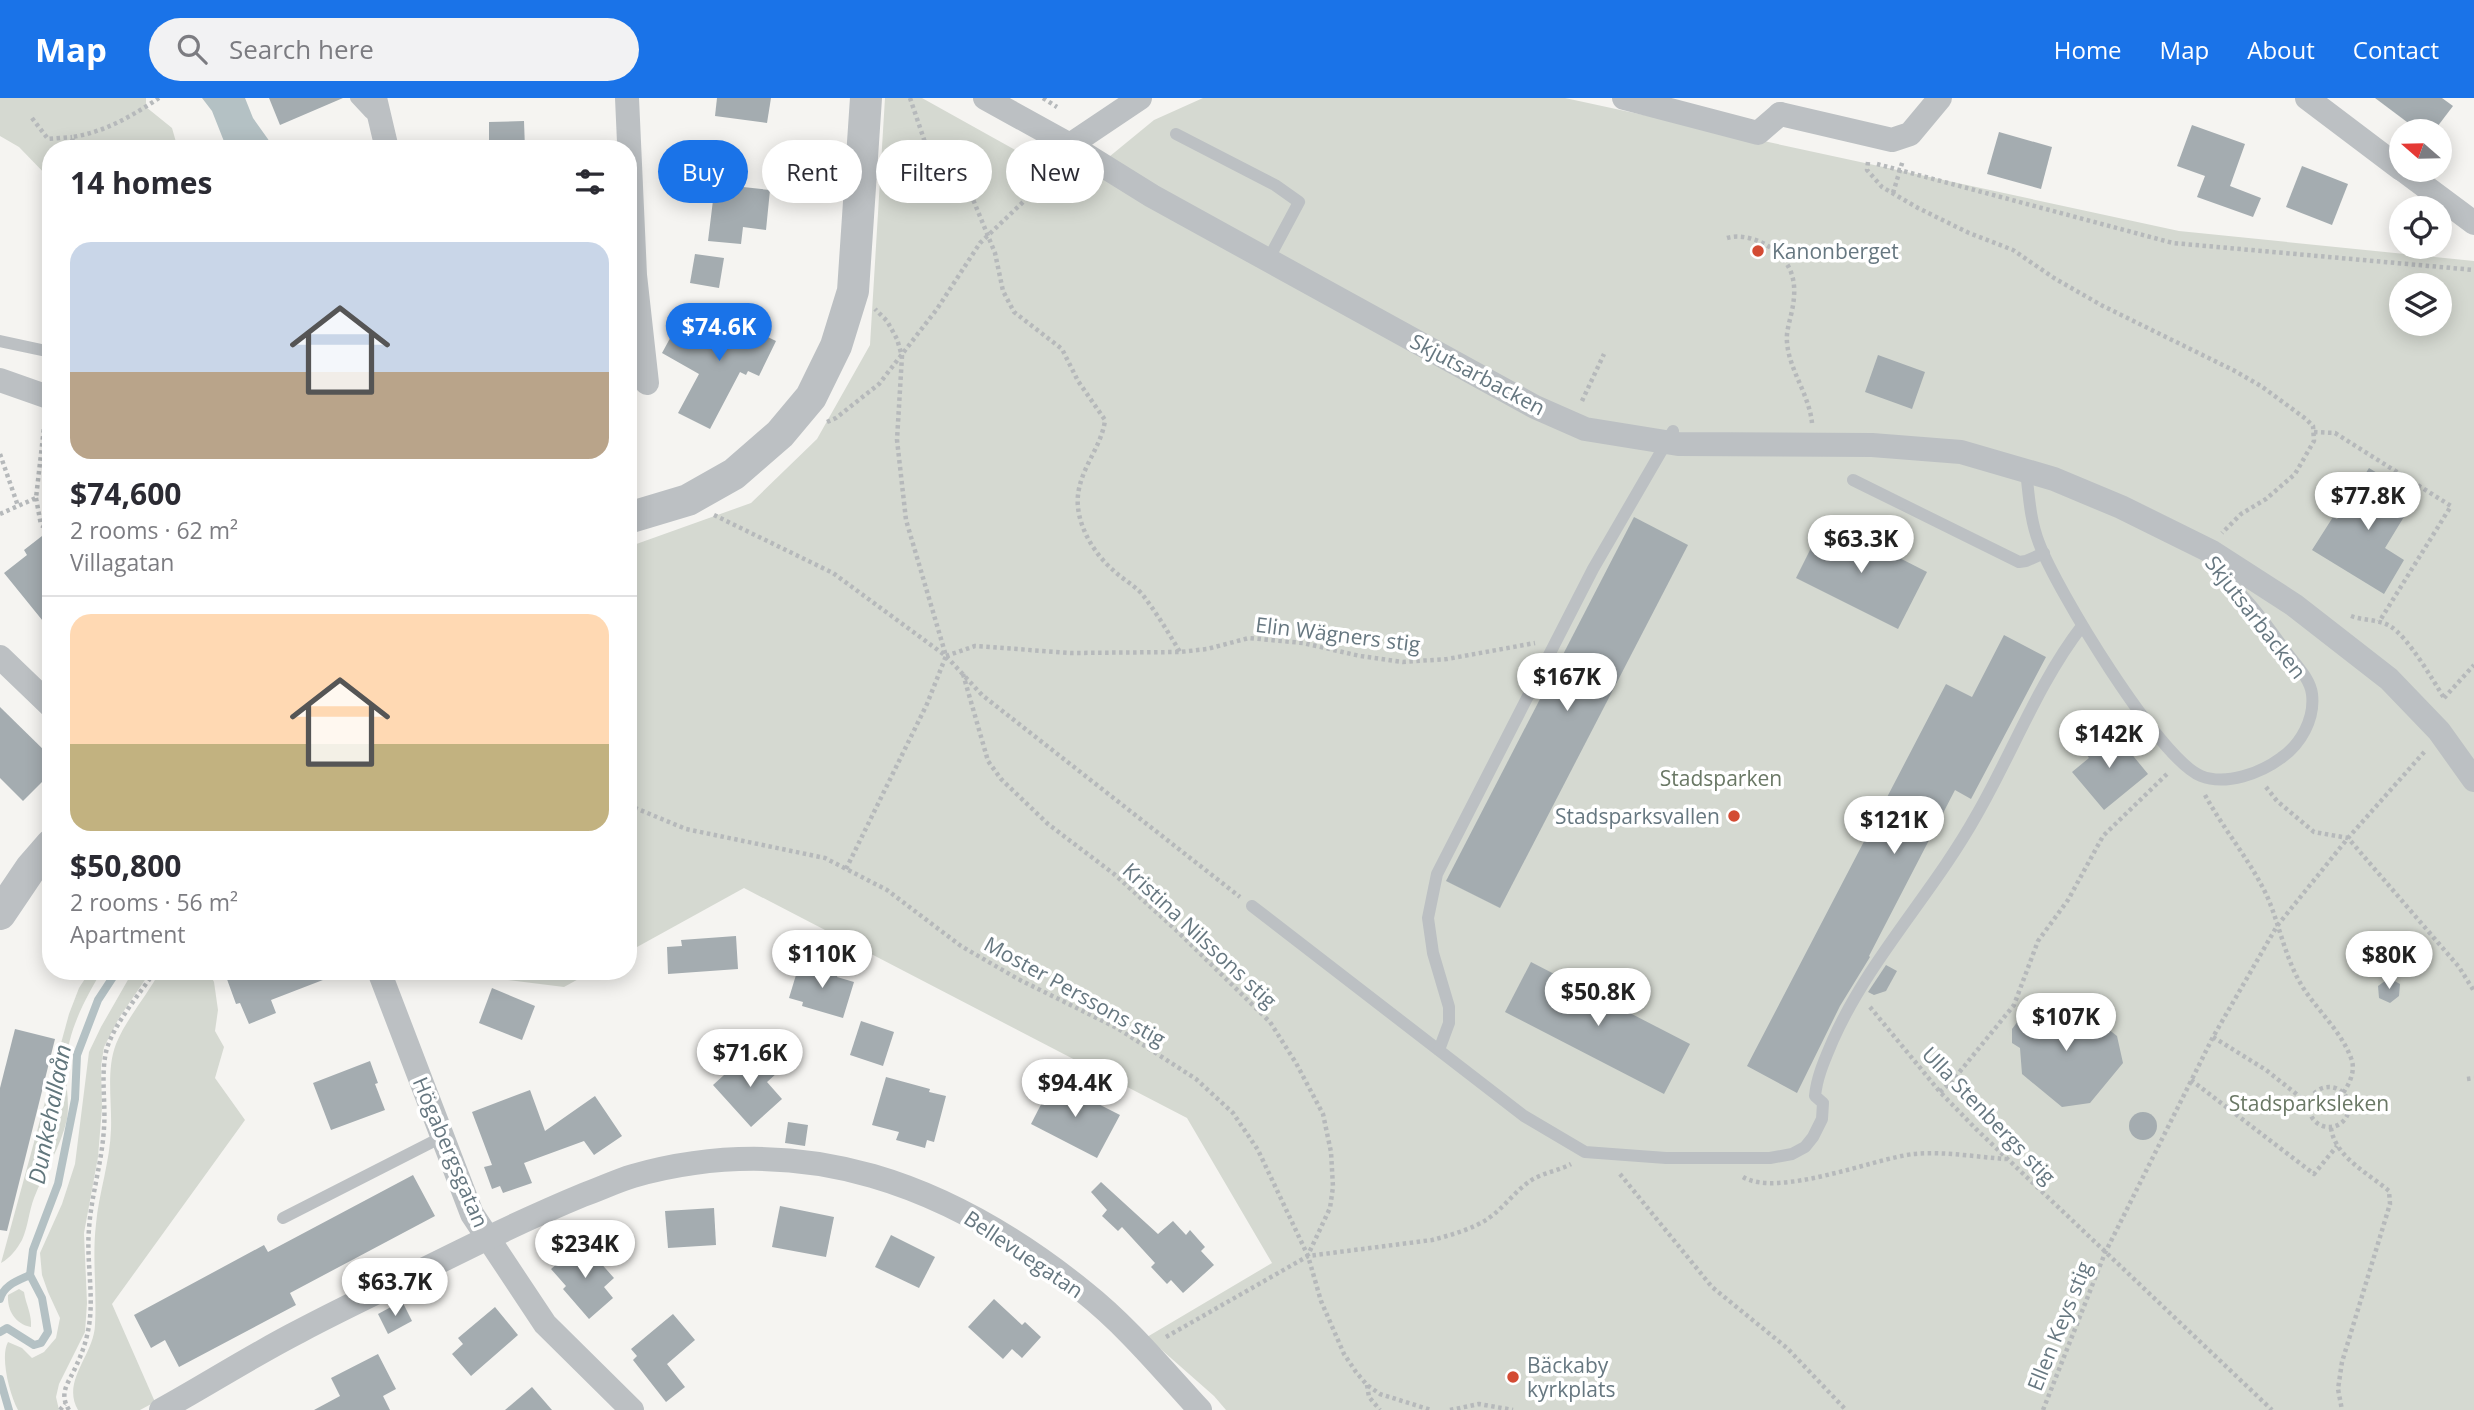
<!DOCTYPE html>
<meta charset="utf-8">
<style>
body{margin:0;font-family:"Open Sans",sans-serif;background:#f2f2f3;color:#2b2b33;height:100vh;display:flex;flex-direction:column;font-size:26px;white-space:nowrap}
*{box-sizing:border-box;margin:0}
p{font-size:23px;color:#7c7c81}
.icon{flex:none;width:38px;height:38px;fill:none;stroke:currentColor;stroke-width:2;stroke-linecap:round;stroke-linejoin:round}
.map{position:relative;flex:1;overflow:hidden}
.details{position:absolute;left:42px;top:42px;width:595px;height:840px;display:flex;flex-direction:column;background:#fff;border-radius:28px;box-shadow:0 4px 18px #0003}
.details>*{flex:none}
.top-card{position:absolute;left:658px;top:42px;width:665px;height:63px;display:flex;gap:14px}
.needle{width:46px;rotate:290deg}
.buttons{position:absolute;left:2389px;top:21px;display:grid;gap:14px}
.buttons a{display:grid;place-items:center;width:63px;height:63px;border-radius:50%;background:#fff;box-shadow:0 4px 18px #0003;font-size:35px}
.price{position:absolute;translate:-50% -60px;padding:0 16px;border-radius:24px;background:#fff;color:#222;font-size:23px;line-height:46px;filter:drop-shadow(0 2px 4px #0008)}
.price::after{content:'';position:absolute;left:50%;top:42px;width:21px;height:16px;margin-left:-10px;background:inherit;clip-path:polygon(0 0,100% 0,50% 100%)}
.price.active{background:#1a73e8;color:#fff}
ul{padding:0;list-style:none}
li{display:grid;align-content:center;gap:14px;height:371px;padding:0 28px}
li+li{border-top:2px solid #e1e1e2}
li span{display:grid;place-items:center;height:217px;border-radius:21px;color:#555}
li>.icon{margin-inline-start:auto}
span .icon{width:126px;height:126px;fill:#fffc;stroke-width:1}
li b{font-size:30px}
h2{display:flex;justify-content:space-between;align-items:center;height:84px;padding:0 28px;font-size:30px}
.chip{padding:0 24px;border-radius:32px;background:#fff;box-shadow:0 4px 18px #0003;font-size:24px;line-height:63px}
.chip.active{background:#1a73e8;color:#fff}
header{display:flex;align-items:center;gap:42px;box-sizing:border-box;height:98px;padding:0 35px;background:#1a73e8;color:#fff}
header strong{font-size:33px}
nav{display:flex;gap:38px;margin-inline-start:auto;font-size:24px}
.search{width:490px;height:63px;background:#f2f2f3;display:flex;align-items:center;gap:18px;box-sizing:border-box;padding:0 24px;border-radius:38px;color:#7c7c81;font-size:26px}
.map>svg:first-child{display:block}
.green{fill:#d5d9d1;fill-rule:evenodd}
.water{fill:#b4c1c4}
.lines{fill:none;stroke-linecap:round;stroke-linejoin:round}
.stream{stroke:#b4c1c4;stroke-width:8}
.building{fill:#a4acb0}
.path{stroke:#b6b9bb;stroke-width:4.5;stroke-dasharray:3.5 3.5;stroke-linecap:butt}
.service{stroke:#bcc0c3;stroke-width:12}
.minor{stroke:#bcc0c3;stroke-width:24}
.tertiary{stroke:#bcc0c3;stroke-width:32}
.poi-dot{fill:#d34b33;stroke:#fff;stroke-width:2.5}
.labels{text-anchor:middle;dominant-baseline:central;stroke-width:7;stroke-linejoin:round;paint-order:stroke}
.poi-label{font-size:21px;fill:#667780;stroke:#fff;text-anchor:start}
.street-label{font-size:21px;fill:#667780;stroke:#fff}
.park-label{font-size:21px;fill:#6a7865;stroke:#fff}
.water-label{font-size:23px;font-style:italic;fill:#62777d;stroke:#fff}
</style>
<header>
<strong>Map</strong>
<div class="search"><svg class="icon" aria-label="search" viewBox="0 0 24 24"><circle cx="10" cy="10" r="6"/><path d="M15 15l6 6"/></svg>Search here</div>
<nav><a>Home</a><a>Map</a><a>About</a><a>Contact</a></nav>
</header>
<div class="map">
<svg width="2474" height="1312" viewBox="0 0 2474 1312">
<rect width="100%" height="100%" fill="#f5f4f1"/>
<g class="green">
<path d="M 0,0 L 146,0 L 146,9 L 172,30 L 178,51 L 51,51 L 51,82 L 19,49 L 0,38 Z"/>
<path d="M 885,0 L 922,0 L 1076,86 L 1154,22 L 1203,0 L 1565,0 L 2179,133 L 2474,163 L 2474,1312 L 1226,1312 L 1214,1298 L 1147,1239 L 1272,1165 L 1187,1020 L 744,790 L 628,854 L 628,449 L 751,405 L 817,341 L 870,247 ZM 2401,187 L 2440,187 L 2440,226 L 2401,226 Z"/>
<path d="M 90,873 L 102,873 C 85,900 67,935 66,968 C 65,986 70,1003 67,1021 C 61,1049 44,1074 34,1100 C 29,1113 28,1129 22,1142 C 17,1151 10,1160 1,1165 L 69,916 L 79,890 Z"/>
<path d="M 133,873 L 151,873 L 119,920 L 104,949 L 101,968 L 102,1010 L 98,1059 L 84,1135 L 87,1205 L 85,1234 L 59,1286 L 56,1299 L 59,1312 L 18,1312 C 9,1295 0,1258 8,1244 L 22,1250 L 32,1260 L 44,1254 L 56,1240 L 60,1220 L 48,1194 L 42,1177 L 40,1155 L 62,1106 L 75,1066 L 89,954 L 101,929 Z"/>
<path d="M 160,873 L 208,873 L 214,884 L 218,912 L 215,933 L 224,949 L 215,980 L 245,1022 L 112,1206 L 155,1304 L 140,1312 L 78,1312 C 61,1283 94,1257 95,1227 C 97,1193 92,1160 96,1126 C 99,1094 110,1064 111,1031 C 112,1004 106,972 116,946 C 126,921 147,898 160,873 Z"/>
<path d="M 438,873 L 593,873 L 564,889 Z"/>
<path d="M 19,1191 L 24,1194 C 26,1207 32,1216 31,1229 C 15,1226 7,1212 8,1197 Z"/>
</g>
<path class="water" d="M 202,0 L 245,0 L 253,20 L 275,51 L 227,51 L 212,13 Z"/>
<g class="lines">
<g class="stream">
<path d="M 0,1201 C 4,1187 17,1183 30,1177"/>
<path d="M 0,1234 L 7,1230 L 34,1247 L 41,1245 L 48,1234 L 42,1200 L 30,1177 L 33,1152 L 58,1086 L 75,1001 L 77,957 L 98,902 L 117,873"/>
<path d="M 0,1281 L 9,1312"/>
</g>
</g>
<g class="building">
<path d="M 269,0 L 343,0 L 280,27 Z"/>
<path d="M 717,0 L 771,0 L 767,25 L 715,18 Z"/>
<path d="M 2375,0 L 2442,0 L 2453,8 L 2434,33 L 2419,33 Z"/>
<path d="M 524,23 L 525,51 L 489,51 L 489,24 Z"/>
<path d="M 2192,27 L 2245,46 L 2230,88 L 2261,100 L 2253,119 L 2197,99 L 2205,78 L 2177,68 Z"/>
<path d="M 1999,34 L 2052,49 L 2041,91 L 1987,76 Z"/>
<path d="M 2302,68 L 2348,86 L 2332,127 L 2286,109 Z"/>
<path d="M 715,86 L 770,92 L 766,132 L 743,129 L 741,146 L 708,143 Z"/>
<path d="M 695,156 L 724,160 L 719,190 L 690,185 Z"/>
<path d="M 730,205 L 756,218 L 749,230 L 776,243 L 759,278 L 748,273 L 746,277 L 740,274 L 710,331 L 678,315 L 699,276 L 662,255 L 674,233 L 707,251 Z"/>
<path d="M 1878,257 L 1925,274 L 1912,311 L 1865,294 Z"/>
<path d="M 2369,370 L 2416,399 L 2385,450 L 2404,462 L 2384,496 L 2312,452 L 2333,419 L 2337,421 Z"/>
<path d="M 1634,419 L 1688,447 L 1500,810 L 1446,783 Z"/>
<path d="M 1825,422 L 1927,474 L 1898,531 L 1796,480 Z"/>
<path d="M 51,431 L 51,533 L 4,475 L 27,457 L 24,452 Z"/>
<path d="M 2004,537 L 2046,559 L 1971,701 L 1955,692 L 1869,858 L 1870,859 L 1840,908 L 1797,995 L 1747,968 L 1946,586 L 1972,599 Z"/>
<path d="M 0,609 L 51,659 L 51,675 L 23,703 L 0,680 Z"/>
<path d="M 2111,631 L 2148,676 L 2104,712 L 2072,674 L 2089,660 L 2084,653 Z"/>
<path d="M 736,838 L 738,871 L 668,876 L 667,849 L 682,848 L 681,842 Z"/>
<path d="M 1531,864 L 1690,946 L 1664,996 L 1505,914 Z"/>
<path d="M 815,866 L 839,873 L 837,879 L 854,884 L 843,920 L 802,908 L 803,904 L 789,900 L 799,867 L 813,871 Z"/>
<path d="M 1886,867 L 1897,873 L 1886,893 L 1874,897 L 1868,894 Z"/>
<path d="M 224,873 L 341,873 L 341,875 L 271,902 L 276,915 L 249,926 L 240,905 L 236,906 Z"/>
<path d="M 2389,880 L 2400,886 L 2399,898 L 2390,905 L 2379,900 L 2378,888 Z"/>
<path d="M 492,890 L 535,908 L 522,942 L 479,925 Z"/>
<path d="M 2031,906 L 2046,907 L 2052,914 L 2080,909 L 2117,938 L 2123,965 L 2090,1005 L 2062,1009 L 2022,976 L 2020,950 L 2012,945 L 2012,931 Z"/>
<path d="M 861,923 L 894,934 L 883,968 L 850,957 Z"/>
<path d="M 15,931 L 55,941 L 7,1133 L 0,1132 L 0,990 Z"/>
<path d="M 760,956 L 777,975 L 767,984 L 782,1001 L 751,1029 L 713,987 L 745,958 L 751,965 Z"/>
<path d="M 370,963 L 378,985 L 375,986 L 385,1012 L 331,1032 L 313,985 Z"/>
<path d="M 886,979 L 930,991 L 929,994 L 946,998 L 934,1044 L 927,1042 L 925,1050 L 896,1042 L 899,1034 L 872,1027 Z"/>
<path d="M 1053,983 L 1120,1017 L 1097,1060 L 1031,1026 Z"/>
<path d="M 530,992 L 545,1033 L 595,998 L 622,1038 L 594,1057 L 584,1043 L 524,1065 L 532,1085 L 503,1095 L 500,1088 L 492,1091 L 484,1069 L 492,1067 L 472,1014 Z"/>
<circle cx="2143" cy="1028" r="14"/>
<path d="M 788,1024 L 808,1027 L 805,1048 L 785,1045 Z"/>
<path d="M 413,1077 L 435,1118 L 290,1195 L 296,1207 L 179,1269 L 165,1242 L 151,1250 L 134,1217 L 264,1147 L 268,1154 Z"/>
<path d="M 1101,1084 L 1158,1136 L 1173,1123 L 1186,1137 L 1190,1132 L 1205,1149 L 1201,1153 L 1214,1167 L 1183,1195 L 1171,1182 L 1167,1186 L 1151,1169 L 1155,1165 L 1122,1129 L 1118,1133 L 1102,1118 L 1107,1112 L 1091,1094 Z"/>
<path d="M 780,1108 L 834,1119 L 826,1159 L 772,1149 Z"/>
<path d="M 714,1110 L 716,1147 L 668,1150 L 665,1113 Z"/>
<path d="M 891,1137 L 935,1159 L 919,1190 L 875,1169 Z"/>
<path d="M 582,1144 L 614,1180 L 604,1189 L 613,1200 L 589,1221 L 563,1191 L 566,1188 L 551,1171 Z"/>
<path d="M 994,1201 L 1022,1227 L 1025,1224 L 1041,1239 L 1022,1260 L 1012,1251 L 1003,1261 L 968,1229 Z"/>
<path d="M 402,1203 L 412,1223 L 388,1236 L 378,1216 Z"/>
<path d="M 495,1209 L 518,1237 L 471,1278 L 452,1256 L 463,1246 L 458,1240 Z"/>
<path d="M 673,1216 L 695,1242 L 667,1266 L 685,1289 L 666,1304 L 633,1262 L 637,1258 L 631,1251 Z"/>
<path d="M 378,1256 L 396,1291 L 383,1298 L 390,1312 L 314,1312 L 340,1298 L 331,1280 Z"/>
<path d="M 532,1289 L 552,1312 L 505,1312 Z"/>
</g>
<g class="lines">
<g class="path">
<path d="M 910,0 L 934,71 L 951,87 L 972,99 L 995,155 L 1003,193 L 1014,214 L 1062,251 L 1078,283 L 1105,322 C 1102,348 1081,369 1078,397 C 1075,424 1093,455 1113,472 C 1122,481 1133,486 1142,496 C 1156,514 1168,534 1180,554"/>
<path d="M 1043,0 L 1057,9"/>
<path d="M 32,20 L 48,41 L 72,39"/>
<path d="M 74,51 L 72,39 C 105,34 132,18 159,0"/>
<path d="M 1868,64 L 1867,72 L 1882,89 L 1918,110 L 1969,135 L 2013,152 L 2054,180 L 2101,207 L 2233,272 L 2261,288 L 2306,321 L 2313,328 L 2314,343 L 2295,376 L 2266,401 L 2241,416 L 2222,435"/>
<path d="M 1877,66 L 2173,145 L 2474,172"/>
<path d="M 1893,95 L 1903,62"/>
<path d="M 1727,140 C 1740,136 1757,141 1768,148 C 1795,165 1798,188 1791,217 C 1789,226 1786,235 1787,244 C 1789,272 1809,296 1812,325"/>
<path d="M 1582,303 L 1604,256"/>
<path d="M 827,324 L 836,320 L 879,286 L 937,211 L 980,145 L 1062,67"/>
<path d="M 2314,334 L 2335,335 L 2451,408 L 2379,524"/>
<path d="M 0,356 L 18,408"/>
<path d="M 36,400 L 41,427 L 51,433"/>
<path d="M 0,416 L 36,400 L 45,321"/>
<path d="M 714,417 L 833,475 L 946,558 L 982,597 L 1240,799"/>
<path d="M 2351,518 C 2364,523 2378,521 2390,528 C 2408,539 2433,582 2444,600"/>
<path d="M 946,558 L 975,548 L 1071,555 L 1180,554 L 1207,551 L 1249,540 L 1303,545 L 1360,558 L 1403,564 L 1447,561 L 1535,545"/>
<path d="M 963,576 L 988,663 L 1001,681 L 1048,726 L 1114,776 L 1176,832 L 1270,924 L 1296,965 L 1323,1016 L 1331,1054 L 1333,1089 L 1330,1110 L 1308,1157"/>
<path d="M 2444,600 L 2474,567"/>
<path d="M 2266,689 L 2277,703 L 2314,734 L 2348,740 L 2459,869 L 2474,893"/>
<path d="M 2205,697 C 2224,732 2250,762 2267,798 C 2280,828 2285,860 2302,888 C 2317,912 2341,933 2351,960 C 2356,972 2350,985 2343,995"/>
<path d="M 628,707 L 686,731 L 825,760 L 887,792 L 961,848 L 1018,881 L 1117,930 L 1196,981 L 1233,1015 L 1258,1052 L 1308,1158 L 1321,1203 L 1344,1256 L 1356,1274 L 1367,1287 L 1380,1296 L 1431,1312"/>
<path d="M 846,771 L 927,606 L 946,558 L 906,422 L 897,342 L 902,258 L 897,241 L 887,223 L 875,211"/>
<path d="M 1870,909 L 1940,994 L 1976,1031 L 2272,1312"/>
<path d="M 2213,939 L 2266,972 L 2309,1006"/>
<path d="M 2467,981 L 2474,980"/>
<path d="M 2191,982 L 2314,1076 L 2337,1048"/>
<circle cx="2329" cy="1009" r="20"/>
<path d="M 1940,994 L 1953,982 L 2014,907 L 2038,843 L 2068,802 L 2103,738 L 2169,674"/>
<path d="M 2331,1030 C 2335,1059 2368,1075 2389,1093 L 2390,1106 L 2342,1264 L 2338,1291 L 2342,1312"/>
<path d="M 1620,1076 L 1712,1189 L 1787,1250 L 1846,1312"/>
<path d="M 1743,1079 C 1778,1100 1873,1061 1913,1056 C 1943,1053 1976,1059 2006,1061"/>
<path d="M 1166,1239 L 1308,1158 L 1432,1142 C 1451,1137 1473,1131 1489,1120 C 1503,1110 1513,1096 1526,1086 C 1539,1075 1556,1074 1571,1066"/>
<path d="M 1367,1287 L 1369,1299 L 1380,1312"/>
<path d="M 60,1312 L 65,1306"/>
<path d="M 69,1312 C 58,1294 69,1285 76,1268 C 81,1258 86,1244 88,1233 C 95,1200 86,1165 89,1131 C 91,1098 102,1065 104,1030 C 106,1004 100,976 107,950 C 116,923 139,897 155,873"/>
<path d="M 1450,1312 L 1479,1306 L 1513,1312"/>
<path d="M 2043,1312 L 2105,1155 L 2213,939 L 2277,828 L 2348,740 L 2426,652"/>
</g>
<g class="service">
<path d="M 356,0 L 370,15 L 377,18"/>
<path d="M 1176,36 L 1275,87 L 1299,104 L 1268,162"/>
<path d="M 0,243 L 51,254"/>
<path d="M 2026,373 C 2029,398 2030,422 2039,445 C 2056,491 2159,661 2201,678 C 2226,688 2261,675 2281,660 C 2301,646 2315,621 2312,596 C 2310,581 2297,568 2288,556 C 2275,539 2263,521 2249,505 C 2237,490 2222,478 2211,462"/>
<path d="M 1853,382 L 2019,464 L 2026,463 L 2044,455"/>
<path d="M 1252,808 L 1524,1018 L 1585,1054 L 1666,1060 L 1770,1060 L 1792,1056 L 1805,1049 L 1813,1039 L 1822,1021 L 1823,1005 L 1815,998 C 1817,978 1825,961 1833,942 C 1869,861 1933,795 1976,718 C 2012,656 2038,585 2082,528"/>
<path d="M 1439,952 L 1449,925 L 1449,909 L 1433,855 L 1428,820 L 1437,776 L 1593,471 L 1673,333"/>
<path d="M 283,1120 L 442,1039"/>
</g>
<g class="minor">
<path d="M 375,0 L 387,51"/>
<path d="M 627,0 L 635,177 L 647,285"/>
<path d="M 985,0 L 1070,47 L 1152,98 L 1535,309 L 1585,331 L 1678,346 L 1872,347 L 1961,354 L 2054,381 L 2121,409 L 2212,454 L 2294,507 L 2389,581 L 2439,633 L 2474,682"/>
<path d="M 1624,0 L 1758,35 L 1780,16"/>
<path d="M 2307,0 L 2401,71"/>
<path d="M 1780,16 L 1892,42 L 1910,36 L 1940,0"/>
<path d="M 1070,47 L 1140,0"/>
<path d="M 2403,72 L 2474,125"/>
<path d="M 0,282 L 51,300"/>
<path d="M 0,559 L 51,608"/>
<path d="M 379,873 L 472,1116 L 545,1226 L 632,1312"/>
<path d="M 161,1312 C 208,1286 253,1257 300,1233 C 349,1207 399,1184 449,1159 C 493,1137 537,1116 583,1097 C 600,1091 616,1083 633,1078 C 803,1030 951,1087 1084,1194 C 1127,1228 1163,1272 1200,1312"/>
</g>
<g class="tertiary">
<path d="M 628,420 L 688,402 L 734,376 L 780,336 L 811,299 L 836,248 L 853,193 L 866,0"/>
<path d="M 0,816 L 31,770 L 51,747"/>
</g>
</g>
<g class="poi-dot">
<circle cx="1758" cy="153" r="7"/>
<circle cx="1734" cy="718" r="7"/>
<circle cx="1513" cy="1279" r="7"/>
</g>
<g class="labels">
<g class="poi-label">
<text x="1772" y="153">Kanonberget</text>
<text x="1720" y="718" text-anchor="end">Stadsparksvallen</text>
<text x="1527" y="1267">Bäckaby<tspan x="1527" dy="24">kyrkplats</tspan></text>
</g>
<g class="street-label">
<text transform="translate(1478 276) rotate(28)">Skjutsarbacken</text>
<text transform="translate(2256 519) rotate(52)">Skjutsarbacken</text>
<text transform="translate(1338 536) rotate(7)">Elin Wägners stig</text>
<text transform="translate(1200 837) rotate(43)">Kristina Nilssons stig</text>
<text transform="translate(1075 893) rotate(29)">Moster Perssons stig</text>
<text transform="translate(1989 1017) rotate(46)">Ulla Stenbergs stig</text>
<text transform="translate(451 1054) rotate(67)">Högabergsgatan</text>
<text transform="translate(1024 1156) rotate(34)">Bellevuegatan</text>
<text transform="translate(2059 1228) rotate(-68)">Ellen Keys stig</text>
</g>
<g class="park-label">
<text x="1721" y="680">Stadsparken</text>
<text x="2309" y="1005">Stadsparksleken</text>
</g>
<g class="water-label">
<text transform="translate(49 1016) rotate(-79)">Dunkehallaån</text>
</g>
</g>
</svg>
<div class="buttons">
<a><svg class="needle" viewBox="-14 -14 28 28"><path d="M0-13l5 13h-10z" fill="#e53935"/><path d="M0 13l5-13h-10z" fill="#7c7c81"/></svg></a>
<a><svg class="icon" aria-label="locate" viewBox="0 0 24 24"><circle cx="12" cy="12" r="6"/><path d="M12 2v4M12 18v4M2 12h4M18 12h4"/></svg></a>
<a><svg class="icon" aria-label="layers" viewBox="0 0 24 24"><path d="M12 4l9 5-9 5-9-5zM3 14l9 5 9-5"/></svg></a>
</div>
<b class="price active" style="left:719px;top:265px">$74.6K</b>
<b class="price" style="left:2368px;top:434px">$77.8K</b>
<b class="price" style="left:1861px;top:477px">$63.3K</b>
<b class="price" style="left:1567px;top:615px">$167K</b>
<b class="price" style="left:2109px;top:672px">$142K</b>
<b class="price" style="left:1894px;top:758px">$121K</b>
<b class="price" style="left:822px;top:892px">$110K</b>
<b class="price" style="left:2389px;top:893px">$80K</b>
<b class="price" style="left:1598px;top:930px">$50.8K</b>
<b class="price" style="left:2066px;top:955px">$107K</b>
<b class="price" style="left:750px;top:991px">$71.6K</b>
<b class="price" style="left:1075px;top:1021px">$94.4K</b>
<b class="price" style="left:585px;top:1182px">$234K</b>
<b class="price" style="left:395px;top:1220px">$63.7K</b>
<div class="top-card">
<a class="chip active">Buy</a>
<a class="chip">Rent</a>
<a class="chip">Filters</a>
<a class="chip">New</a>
</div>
<section class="details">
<h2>14 homes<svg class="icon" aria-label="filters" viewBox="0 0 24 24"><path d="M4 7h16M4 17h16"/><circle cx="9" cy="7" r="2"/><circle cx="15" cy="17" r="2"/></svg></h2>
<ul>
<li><span style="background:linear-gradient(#c9d6e8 60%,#b9a48a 0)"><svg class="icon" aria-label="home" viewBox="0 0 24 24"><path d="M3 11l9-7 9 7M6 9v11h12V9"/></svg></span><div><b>$74,600</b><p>2 rooms · 62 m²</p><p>Villagatan</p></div></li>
<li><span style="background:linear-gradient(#ffd9b3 60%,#c2b280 0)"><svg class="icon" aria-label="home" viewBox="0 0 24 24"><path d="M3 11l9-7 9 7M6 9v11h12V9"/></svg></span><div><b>$50,800</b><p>2 rooms · 56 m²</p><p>Apartment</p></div></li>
</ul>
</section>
</div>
